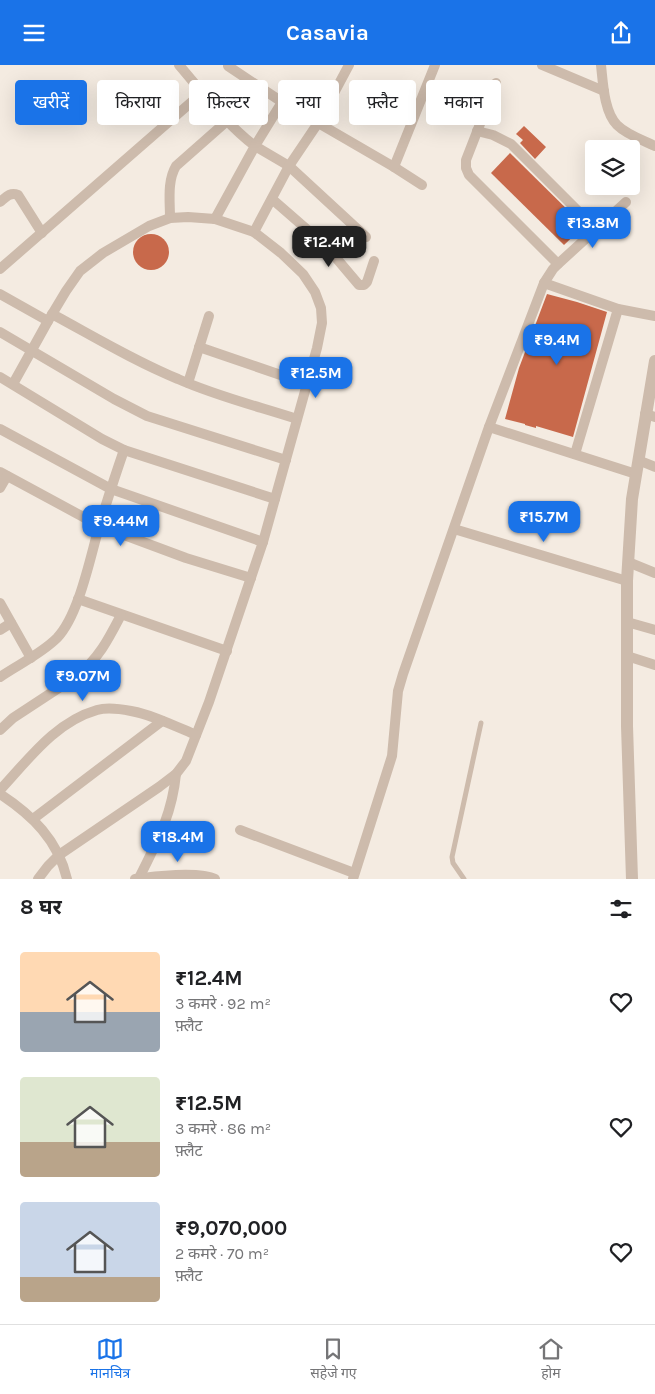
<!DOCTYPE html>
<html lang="hi">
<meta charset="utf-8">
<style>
body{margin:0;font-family:Karla,"Noto Sans Devanagari",sans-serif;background:#f2f2f2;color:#202124;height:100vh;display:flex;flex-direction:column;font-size:19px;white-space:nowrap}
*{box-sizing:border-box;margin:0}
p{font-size:16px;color:#757577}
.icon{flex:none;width:28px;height:28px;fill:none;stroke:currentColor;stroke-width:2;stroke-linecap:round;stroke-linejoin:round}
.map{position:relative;height:814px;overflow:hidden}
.sheet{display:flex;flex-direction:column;background:#fff;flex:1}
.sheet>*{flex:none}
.top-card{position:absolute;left:15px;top:15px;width:625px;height:45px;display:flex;gap:10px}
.controls{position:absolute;left:585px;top:75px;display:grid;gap:10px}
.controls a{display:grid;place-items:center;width:55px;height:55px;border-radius:5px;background:#fff;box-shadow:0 5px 20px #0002;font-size:25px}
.price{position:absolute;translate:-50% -42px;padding:0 11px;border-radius:10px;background:#1a73e8;color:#fff;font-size:16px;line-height:32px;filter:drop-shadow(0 1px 2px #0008)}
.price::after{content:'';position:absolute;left:50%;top:30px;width:15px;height:11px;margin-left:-8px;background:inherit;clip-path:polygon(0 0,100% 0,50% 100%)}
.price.on{background:#222;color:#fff}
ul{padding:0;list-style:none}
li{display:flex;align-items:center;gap:15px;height:125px;padding:0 20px}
li span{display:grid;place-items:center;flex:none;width:140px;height:100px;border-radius:5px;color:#555}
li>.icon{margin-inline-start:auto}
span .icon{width:60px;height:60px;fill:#fffc;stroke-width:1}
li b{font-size:21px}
h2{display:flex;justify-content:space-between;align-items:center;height:60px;padding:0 20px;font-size:21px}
.tag{padding:0 18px;border-radius:5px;background:#fff;box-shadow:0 5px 20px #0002;font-size:18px;line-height:45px}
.tag.on{background:#1a73e8;color:#fff}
header{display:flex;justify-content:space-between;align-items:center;height:65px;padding:0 20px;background:#1a73e8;color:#fff;font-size:22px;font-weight:700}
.tab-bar{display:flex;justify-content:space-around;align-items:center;height:70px;border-top:1px solid #e0e0e0;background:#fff;font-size:14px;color:#757577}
.tab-bar a{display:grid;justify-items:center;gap:2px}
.tab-bar .on{color:#1a73e8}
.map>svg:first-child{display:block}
.building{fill:#c8694b}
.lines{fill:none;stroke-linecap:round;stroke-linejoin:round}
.service{stroke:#cdbbac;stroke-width:5}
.minor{stroke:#cdbbac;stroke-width:10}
.tertiary{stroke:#cdbbac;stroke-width:12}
</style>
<header><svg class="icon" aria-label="menu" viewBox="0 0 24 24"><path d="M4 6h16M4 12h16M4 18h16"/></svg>Casavia<svg class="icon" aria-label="share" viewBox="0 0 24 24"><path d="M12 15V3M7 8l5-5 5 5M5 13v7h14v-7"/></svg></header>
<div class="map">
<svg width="655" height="814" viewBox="0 0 655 814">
<rect width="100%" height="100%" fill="#f4ebe1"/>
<g class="building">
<path d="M 524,61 L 546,82 L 535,94 L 520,78 L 523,75 L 516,69 Z"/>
<path d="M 510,88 L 584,161 L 564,180 L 491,108 Z"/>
<circle cx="151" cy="187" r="18"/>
<path d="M 547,229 L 577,237 L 607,247 L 573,372 L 536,361 L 536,363 L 525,360 L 525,359 L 505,354 L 519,303 Z"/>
</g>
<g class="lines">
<path class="service" d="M 464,814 L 453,798 L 452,792 L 481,658"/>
<g class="minor">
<path d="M 179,0 C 203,28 226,59 255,81 L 215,154"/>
<path d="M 542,0 L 604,26"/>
<path d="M 601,0 C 603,18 604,47 617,60 C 627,70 643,75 655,81"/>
<path d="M 228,1 L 282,37 L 394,102 L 422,120"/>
<path d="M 496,18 L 466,95 L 466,103 L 469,110 L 558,199"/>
<path d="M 282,37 L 255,81 L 289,101 L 366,172"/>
<path d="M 477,66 L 493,70 L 511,79 L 596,164"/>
<path d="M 394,102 L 435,0"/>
<path d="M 272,134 L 326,181 L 359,220 L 364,220 L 367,217 L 374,196"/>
<path d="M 0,137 C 6,132 10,127 18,130 L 42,168"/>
<path d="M 170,153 C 170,136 167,116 176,101 L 227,56"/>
<path d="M 254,167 L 289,101 L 318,58 L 349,0"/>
<path d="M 0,204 L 203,27"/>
<path d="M 544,218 L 553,204 L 558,199 L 626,137"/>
<path d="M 0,229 L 48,256"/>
<path d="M 52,249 C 93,271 134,296 178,314 C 216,331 257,341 297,354"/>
<path d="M 0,267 L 114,334 L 147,351 L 286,395"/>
<path d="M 199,282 L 307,319"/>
<path d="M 0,312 L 102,374 L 124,385 L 275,434"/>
<path d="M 188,318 L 209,251"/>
<path d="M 13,319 L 48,256 L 66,226 L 80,206 L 103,188 L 149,161 L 170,153 L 188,152 L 215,154 L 254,167 L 281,188 L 303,209 L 315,227 L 321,243 L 322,258 L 317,283 L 263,477 L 209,637 L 186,696 L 176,709 L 159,722 L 59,790 L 48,801 L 38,814"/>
<path d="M 645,349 L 655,352"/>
<path d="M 489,362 L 636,409"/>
<path d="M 0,364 L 111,424 L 263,477"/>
<path d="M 575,389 L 618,244"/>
<path d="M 638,395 L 655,402"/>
<path d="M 0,407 L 100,461 L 186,493 L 251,513"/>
<path d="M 0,423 L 7,411"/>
<path d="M 454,464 L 627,516"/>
<path d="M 628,497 L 655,508"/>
<path d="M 78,534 L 227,586"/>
<path d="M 0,538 L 31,593"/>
<path d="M 627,557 L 655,565"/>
<path d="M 0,565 L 11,558"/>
<path d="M 627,591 L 655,600"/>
<path d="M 0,612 C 19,599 41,589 57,573 C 79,550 90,493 99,462 C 107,436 115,411 124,385"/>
<path d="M 0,665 L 13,653 L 77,611 C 99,593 108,575 121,550"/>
<path d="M 0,725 C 28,695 55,657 97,645 C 107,642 121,644 131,646 C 153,650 175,661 196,670"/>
<path d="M 0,729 C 32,750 58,775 67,814"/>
<path d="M 33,754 L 162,656"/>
<path d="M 240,765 L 354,808"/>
<path d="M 139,813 C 157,777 172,750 176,709"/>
<path d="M 135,814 C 153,811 200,806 215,814"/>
<path d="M 353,814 L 392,691 L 398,626 L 403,609 L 489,362 L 544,218 L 618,244 L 655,251"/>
</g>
<path class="tertiary" d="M 632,814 L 627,661 L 627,516 L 632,434 L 655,296"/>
</g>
</svg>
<div class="controls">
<a><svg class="icon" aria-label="layers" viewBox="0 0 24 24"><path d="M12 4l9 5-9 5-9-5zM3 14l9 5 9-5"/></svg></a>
</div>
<b class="price" style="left:593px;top:184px">₹13.8M</b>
<b class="price on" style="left:329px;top:203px">₹12.4M</b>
<b class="price" style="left:557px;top:301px">₹9.4M</b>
<b class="price" style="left:316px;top:334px">₹12.5M</b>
<b class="price" style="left:544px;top:478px">₹15.7M</b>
<b class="price" style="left:121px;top:482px">₹9.44M</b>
<b class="price" style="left:83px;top:637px">₹9.07M</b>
<b class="price" style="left:178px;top:798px">₹18.4M</b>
<div class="top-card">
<a class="tag on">खरीदें</a>
<a class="tag">किराया</a>
<a class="tag">फ़िल्टर</a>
<a class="tag">नया</a>
<a class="tag">फ़्लैट</a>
<a class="tag">मकान</a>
</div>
</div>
<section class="sheet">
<h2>8 घर<svg class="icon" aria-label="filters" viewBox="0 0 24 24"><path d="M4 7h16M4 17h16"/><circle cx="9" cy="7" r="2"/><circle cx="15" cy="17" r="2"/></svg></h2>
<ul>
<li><span style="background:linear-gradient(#ffd9b3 60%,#9aa5b1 0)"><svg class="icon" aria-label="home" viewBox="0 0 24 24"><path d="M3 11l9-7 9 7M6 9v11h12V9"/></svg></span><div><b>₹12.4M</b><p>3 कमरे · 92 m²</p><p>फ़्लैट</p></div><svg class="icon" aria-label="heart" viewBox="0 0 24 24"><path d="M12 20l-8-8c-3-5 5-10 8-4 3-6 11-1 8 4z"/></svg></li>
<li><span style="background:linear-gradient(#dfe7d0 65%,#b9a48a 0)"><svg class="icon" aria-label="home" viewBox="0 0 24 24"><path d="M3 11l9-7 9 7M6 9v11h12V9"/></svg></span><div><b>₹12.5M</b><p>3 कमरे · 86 m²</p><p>फ़्लैट</p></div><svg class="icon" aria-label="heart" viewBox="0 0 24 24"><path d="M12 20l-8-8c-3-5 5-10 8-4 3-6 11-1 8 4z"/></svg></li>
<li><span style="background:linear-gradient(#c9d6e8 75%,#b9a48a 0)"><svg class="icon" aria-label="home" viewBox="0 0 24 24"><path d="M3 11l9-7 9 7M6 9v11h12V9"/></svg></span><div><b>₹9,070,000</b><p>2 कमरे · 70 m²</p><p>फ़्लैट</p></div><svg class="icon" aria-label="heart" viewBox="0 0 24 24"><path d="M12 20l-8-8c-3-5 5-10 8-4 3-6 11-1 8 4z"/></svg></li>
</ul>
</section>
<nav class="tab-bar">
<a class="on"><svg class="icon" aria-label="map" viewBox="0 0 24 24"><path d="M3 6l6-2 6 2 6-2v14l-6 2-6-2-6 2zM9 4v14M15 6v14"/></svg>मानचित्र</a>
<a><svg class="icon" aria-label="saved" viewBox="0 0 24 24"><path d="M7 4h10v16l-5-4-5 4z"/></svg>सहेजे गए</a>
<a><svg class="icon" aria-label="home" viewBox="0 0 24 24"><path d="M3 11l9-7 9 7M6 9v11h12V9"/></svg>होम</a>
</nav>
